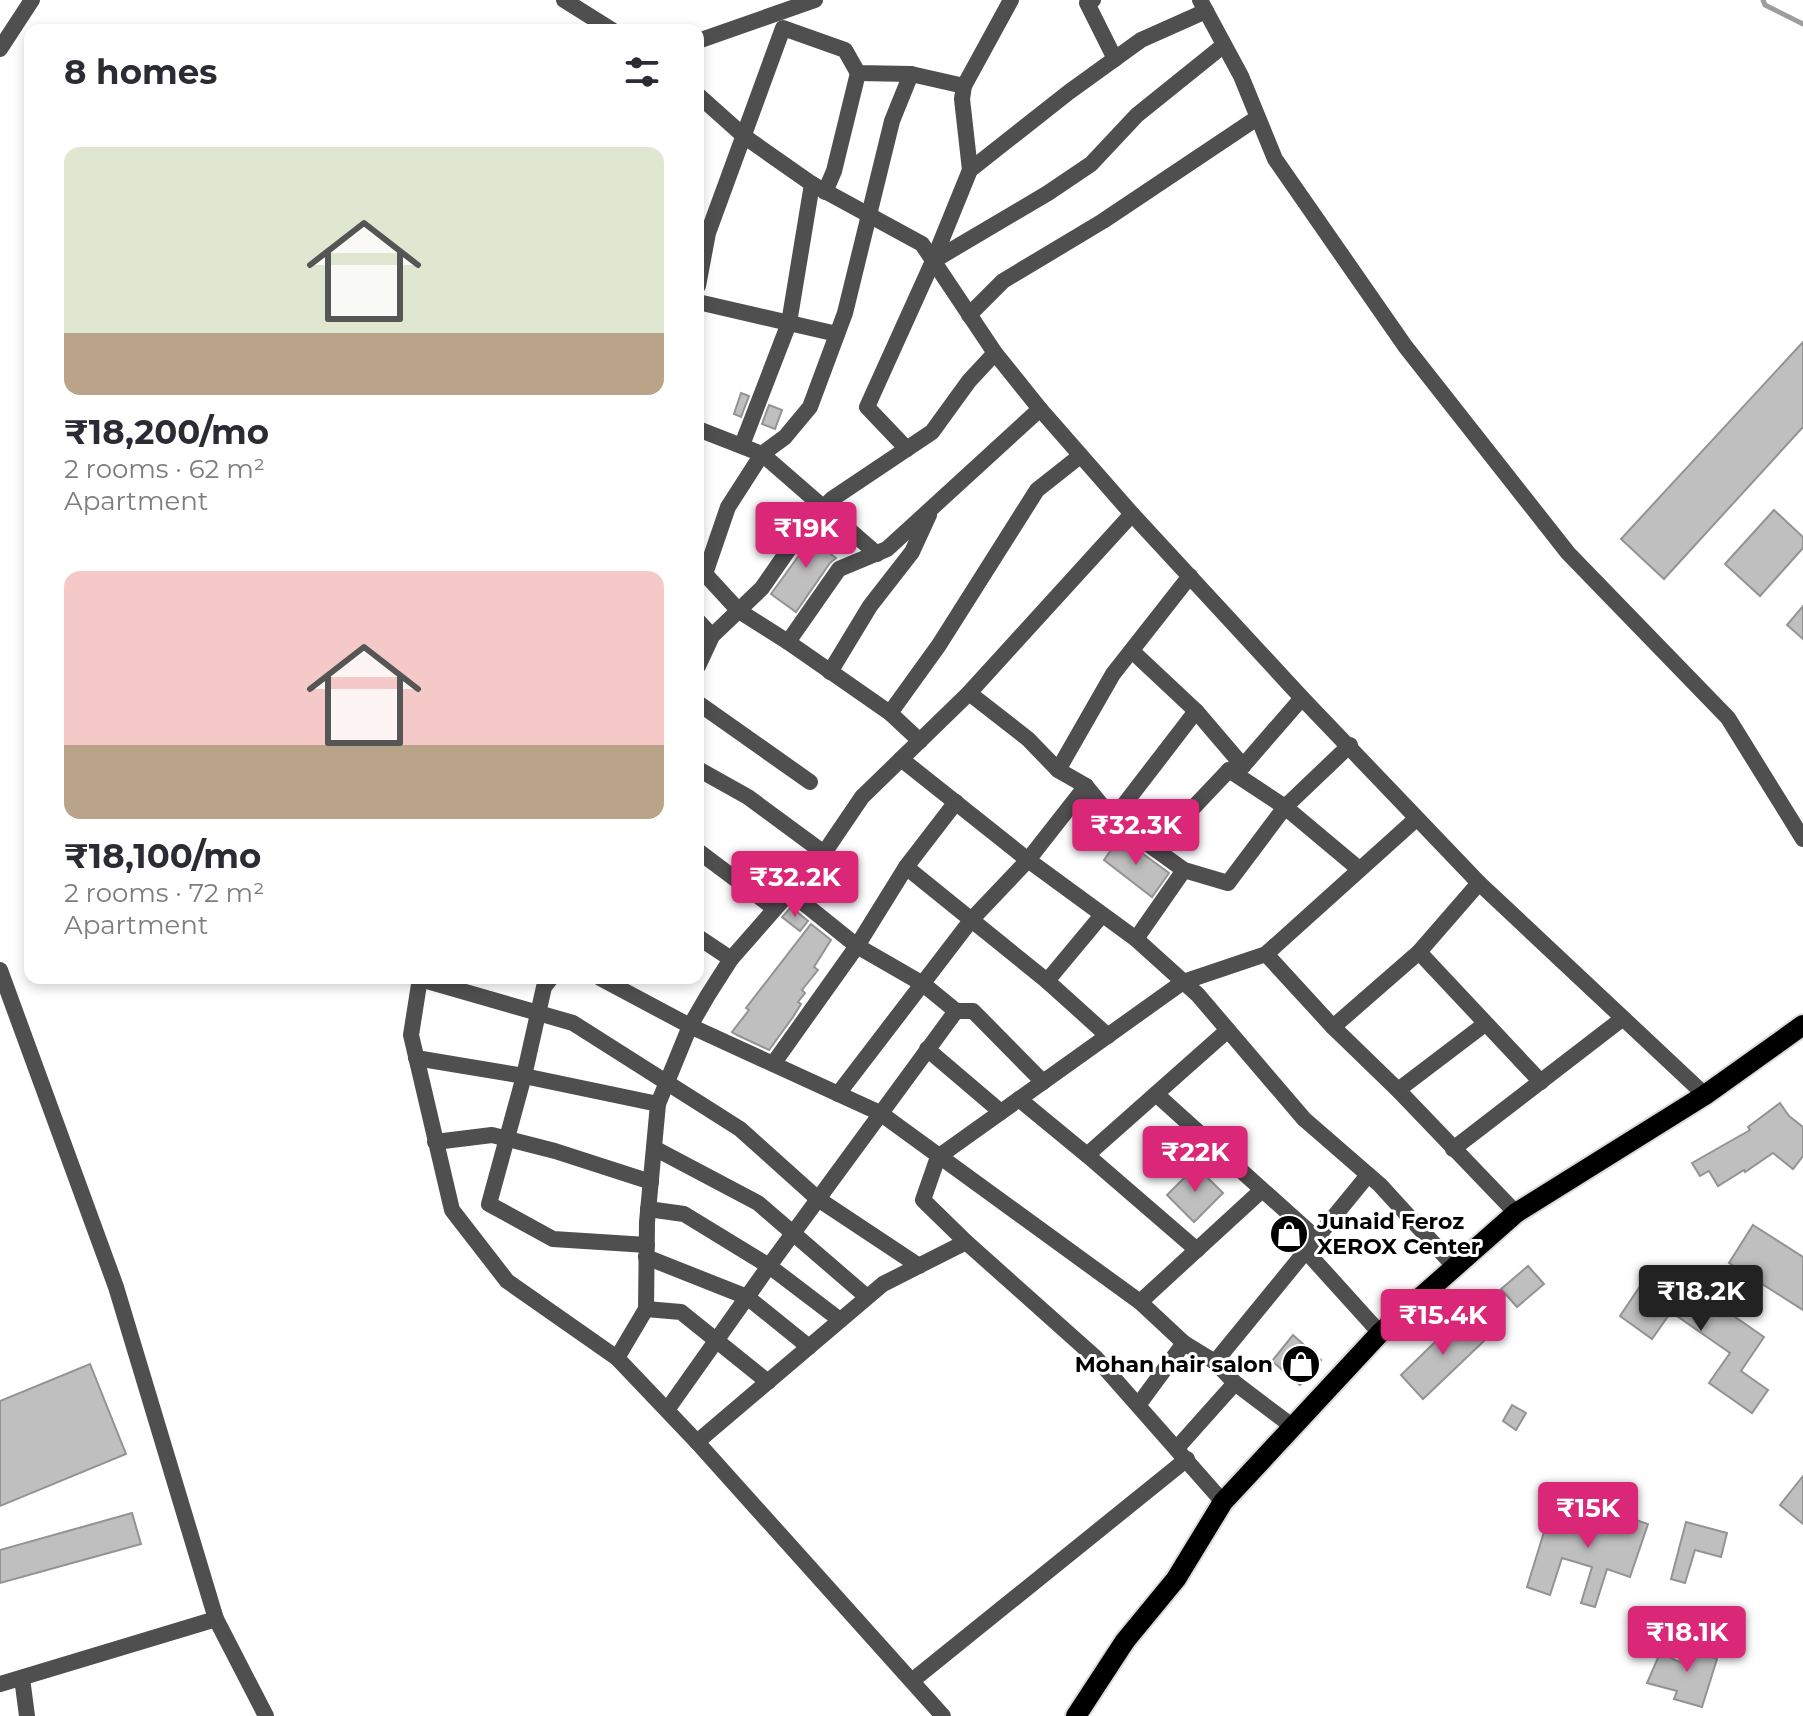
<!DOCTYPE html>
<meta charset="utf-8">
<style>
body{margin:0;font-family:Montserrat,sans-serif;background:#f2f2f3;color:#2b2b33;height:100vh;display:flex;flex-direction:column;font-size:30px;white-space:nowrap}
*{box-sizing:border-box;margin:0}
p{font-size:26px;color:#7c7c81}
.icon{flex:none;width:44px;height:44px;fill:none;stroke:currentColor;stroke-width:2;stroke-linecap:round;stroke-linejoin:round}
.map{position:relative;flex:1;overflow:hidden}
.drawer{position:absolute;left:24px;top:24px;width:680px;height:960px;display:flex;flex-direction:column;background:#fff;border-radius:16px;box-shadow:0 4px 12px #0003}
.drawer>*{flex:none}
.price{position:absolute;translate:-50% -68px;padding:0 18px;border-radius:8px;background:#db2777;color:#fff;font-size:26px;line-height:52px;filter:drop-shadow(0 2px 4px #0008)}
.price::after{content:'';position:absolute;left:50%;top:48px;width:24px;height:18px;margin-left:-12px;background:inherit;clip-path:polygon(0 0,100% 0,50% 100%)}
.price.current{background:#222;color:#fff}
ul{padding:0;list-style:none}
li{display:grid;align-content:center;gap:16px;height:424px;padding:0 40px}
li span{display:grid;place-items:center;height:248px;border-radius:16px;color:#555}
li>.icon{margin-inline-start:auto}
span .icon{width:144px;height:144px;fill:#fffc;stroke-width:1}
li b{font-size:34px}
h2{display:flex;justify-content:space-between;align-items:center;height:96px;padding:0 40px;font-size:34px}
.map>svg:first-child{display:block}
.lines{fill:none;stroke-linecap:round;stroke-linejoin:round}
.stream{stroke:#9d9d9d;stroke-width:5}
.building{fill:#bfbfbf;stroke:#939393;stroke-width:2}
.major-casing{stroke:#dbdbdb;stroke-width:24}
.minor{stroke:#4f4f4f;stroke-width:16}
.major{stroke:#000;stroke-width:20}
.labels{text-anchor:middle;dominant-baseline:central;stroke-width:6;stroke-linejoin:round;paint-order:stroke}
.poi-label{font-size:22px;font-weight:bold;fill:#000;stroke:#fff;text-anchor:start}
</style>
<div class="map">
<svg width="1803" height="1716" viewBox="0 0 1803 1716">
<rect width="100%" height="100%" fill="#fff"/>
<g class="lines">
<path class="stream" d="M 1763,0 L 1765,5 L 1803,24"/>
</g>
<g class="building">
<path d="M 1803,342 L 1803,427 L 1664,579 L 1621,539 Z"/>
<path d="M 741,393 L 749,396 L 741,417 L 734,414 Z"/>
<path d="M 769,405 L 782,410 L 775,429 L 762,424 Z"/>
<path d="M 1774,510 L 1803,537 L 1803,548 L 1760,596 L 1725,564 Z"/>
<path d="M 821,525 L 838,538 L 828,552 L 836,558 L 830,563 L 796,612 L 771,594 Z"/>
<path d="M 1803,606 L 1803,639 L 1787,625 Z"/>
<path d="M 1120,837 L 1169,873 L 1152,897 L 1104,860 Z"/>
<path d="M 791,907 L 808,921 L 800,931 L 782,917 Z"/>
<path d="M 811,924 L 831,940 L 814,967 L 818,970 L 802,990 L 805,993 L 798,1002 L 801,1004 L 793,1017 L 769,1050 L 737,1035 L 732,1032 L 749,1010 L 746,1008 Z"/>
<path d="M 1780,1103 L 1789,1116 L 1803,1127 L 1803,1156 L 1793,1169 L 1773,1153 L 1745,1172 L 1744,1170 L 1718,1186 L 1709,1171 L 1700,1176 L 1692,1163 L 1750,1130 L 1748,1127 Z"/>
<path d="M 1196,1166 L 1223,1193 L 1194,1222 L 1167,1195 Z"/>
<path d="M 1753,1225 L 1803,1257 L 1803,1310 L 1729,1263 Z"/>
<path d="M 1528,1266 L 1544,1284 L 1517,1307 L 1501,1289 Z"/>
<path d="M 1649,1273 L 1676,1291 L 1683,1281 L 1764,1337 L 1741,1371 L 1768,1390 L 1752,1413 L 1709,1383 L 1730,1353 L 1671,1312 L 1652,1339 L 1620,1316 Z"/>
<path d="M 1462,1316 L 1485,1340 L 1423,1399 L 1401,1375 Z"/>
<path d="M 1293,1335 L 1321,1360 L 1300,1385 L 1272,1361 Z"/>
<path d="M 90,1364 L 126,1454 L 0,1506 L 0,1401 Z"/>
<path d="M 1512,1405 L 1526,1413 L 1516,1430 L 1503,1421 Z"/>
<path d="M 1803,1476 L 1803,1524 L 1780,1505 Z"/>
<path d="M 1580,1507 L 1618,1518 L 1619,1514 L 1648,1524 L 1630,1577 L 1607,1569 L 1595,1607 L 1581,1603 L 1592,1567 L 1562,1558 L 1550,1595 L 1527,1587 L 1548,1519 L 1574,1527 Z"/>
<path d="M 132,1513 L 141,1544 L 0,1583 L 0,1550 Z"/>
<path d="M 1686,1522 L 1727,1533 L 1721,1557 L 1695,1550 L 1685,1583 L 1671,1579 Z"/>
<path d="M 1698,1638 L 1716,1643 L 1712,1657 L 1717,1659 L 1702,1707 L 1674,1699 L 1677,1691 L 1647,1683 L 1660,1653 L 1684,1664 L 1689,1650 L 1694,1652 Z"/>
</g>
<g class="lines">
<g class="major-casing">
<path id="major" d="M 1076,1716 L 1125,1641 L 1176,1579 L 1223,1502 L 1380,1333 L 1516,1213 L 1705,1095 L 1803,1025"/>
</g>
<g class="minor">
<path d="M 564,0 L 612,30"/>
<path d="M 1093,0 L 1087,3 L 1115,59"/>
<path d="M 1200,0 L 1241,76 L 1275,159 L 1405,346 L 1568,553 L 1728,718 L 1803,839"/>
<path d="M 698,41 L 815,0"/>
<path d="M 0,49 L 32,0"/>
<path d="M 698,95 L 745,137 L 812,184 L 922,244 L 995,353 L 1040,409 L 1132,514 L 1302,698 L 1479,883 L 1705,1095"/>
<path d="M 970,170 L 962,99 L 964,86 L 1011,0"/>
<path d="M 825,192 L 834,171 L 858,73"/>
<path d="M 933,261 L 1048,193 L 1091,164 L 1137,115 L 1224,45"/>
<path d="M 698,286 L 708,233 L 783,28 L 845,50 L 858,73 L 911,74 L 964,86"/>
<path d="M 698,302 L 837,334"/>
<path d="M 969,315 L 1003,281 L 1103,221 L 1257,118"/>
<path d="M 698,429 L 762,454 L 877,554"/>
<path d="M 742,445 L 789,323 L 812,184"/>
<path d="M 907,449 L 867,407 L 933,261 L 970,170 L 1069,92 L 1141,40 L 1206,11"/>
<path d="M 698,570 L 705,574 L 739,611 L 788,642 L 890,713 L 920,741"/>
<path d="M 705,574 L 728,507 L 762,454 L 785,437 L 810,407 L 845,313 L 892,121 L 911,74"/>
<path d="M 1190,576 L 1113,674 L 1058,770 L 1086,786 L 1113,819 L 1184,870 L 1228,883 L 1285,807 L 1350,745"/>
<path d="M 698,621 L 712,636"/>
<path d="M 788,642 L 839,569 L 887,549 L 1040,409"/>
<path d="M 1132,651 L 1196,711 L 1243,766"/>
<path d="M 698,666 L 712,636 L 762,588 L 805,526 L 832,499 L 932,432 L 969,381 L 995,353"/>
<path d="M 830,672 L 870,606 L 912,552 L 929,515"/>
<path d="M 969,693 L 1028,739 L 1058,770"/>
<path d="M 698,703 L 810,782"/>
<path d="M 890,713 L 939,645 L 1037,490 L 1080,456"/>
<path d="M 901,759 L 1028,860 L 1136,939 L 1198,995 L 1304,1119 L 1380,1185 L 1454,1266"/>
<path d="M 698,769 L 748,797 L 824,853"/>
<path d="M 1229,770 L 1285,807 L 1359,869"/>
<path d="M 1113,819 L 1196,711"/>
<path d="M 1155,848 L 1229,770 L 1243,766 L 1302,698"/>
<path d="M 698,851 L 774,908"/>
<path d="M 906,867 L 1047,981 L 1108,1036"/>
<path d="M 698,937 L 731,959"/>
<path d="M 1136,939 L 1184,870"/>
<path d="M 1419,952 L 1541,1082"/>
<path d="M 1266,954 L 1333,1027 L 1398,1090 L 1516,1213"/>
<path d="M 0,970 L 116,1287 L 216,1619"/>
<path d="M 420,978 L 411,1035 L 452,1210 L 507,1281 L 617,1358"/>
<path d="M 551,978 L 544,987 L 524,1076 L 489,1204 L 553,1239 L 647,1245"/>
<path d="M 600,978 L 690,1026 L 880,1113 L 1140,1302 L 1184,1343 L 1215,1362 L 1235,1383 L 1292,1426"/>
<path d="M 420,979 L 573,1023 L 740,1129 L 818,1199 L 919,1266"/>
<path d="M 1047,981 L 1102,915"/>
<path d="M 956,1011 L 973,1011 L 1043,1082"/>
<path d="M 1333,1027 L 1419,952 L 1479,883"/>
<path d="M 927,1049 L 1001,1112"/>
<path d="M 416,1058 L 524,1076 L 658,1104"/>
<path d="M 773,1064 L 857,946 L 906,867 L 956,802"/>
<path d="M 1398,1090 L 1485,1024"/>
<path d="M 838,1094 L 972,919 L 1028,860 L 1086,786"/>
<path d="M 1156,1094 L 1316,1238"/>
<path d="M 1019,1099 L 1087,1155"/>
<path d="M 435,1142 L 492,1135 L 555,1151 L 651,1182"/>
<path d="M 654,1148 L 758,1203 L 867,1297"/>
<path d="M 1453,1149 L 1622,1019"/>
<path d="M 648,1209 L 684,1214 L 769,1266 L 840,1320"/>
<path d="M 1197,1250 L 1087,1155 L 1228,1030"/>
<path d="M 1305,1250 L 1380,1333"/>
<path d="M 646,1257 L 747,1297 L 809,1347"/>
<path d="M 1140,1302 L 1262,1190"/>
<path d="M 646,1309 L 681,1312 L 768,1382"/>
<path d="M 1215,1362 L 1368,1175"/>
<path d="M 1139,1404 L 1184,1343"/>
<path d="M 667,1410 L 769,1266 L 956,1011 L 923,984 L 857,946 L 791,893"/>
<path d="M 697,1442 L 883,1284 L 966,1242"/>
<path d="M 1177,1448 L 1235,1383"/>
<path d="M 1223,1502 L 1096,1358 L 966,1242 L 923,1200 L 938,1157 L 1183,982 L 1266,954 L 1416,819"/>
<path d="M 22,1678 L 27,1716"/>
<path d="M 913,1680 L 1187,1459"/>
<path d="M 0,1684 L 216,1619 L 266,1716"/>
<path d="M 943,1716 L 697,1442 L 617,1358 L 646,1309 L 647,1222 L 658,1104 L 690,1026 L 708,995 L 731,959 L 824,853 L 862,797 L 969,693 L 1132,514"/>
</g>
<use href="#major" class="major"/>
</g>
<defs>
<g id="shop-disc" transform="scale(2)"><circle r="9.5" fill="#000" stroke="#fff"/><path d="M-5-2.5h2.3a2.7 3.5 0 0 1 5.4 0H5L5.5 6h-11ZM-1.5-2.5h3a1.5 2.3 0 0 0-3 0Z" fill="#fff"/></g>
</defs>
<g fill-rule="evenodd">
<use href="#shop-disc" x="1289" y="1234"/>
<use href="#shop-disc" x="1301" y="1364"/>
</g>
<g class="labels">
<g class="poi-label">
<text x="1317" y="1221">Junaid Feroz<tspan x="1317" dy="25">XEROX Center</tspan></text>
<text x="1273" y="1364" text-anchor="end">Mohan hair salon</text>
</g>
</g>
</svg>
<b class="price" style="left:806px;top:570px">₹19K</b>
<b class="price" style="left:1136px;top:867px">₹32.3K</b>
<b class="price" style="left:795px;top:919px">₹32.2K</b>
<b class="price" style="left:1195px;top:1194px">₹22K</b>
<b class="price current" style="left:1701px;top:1333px">₹18.2K</b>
<b class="price" style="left:1443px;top:1357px">₹15.4K</b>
<b class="price" style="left:1588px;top:1550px">₹15K</b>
<b class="price" style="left:1687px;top:1674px">₹18.1K</b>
<section class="drawer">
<h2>8 homes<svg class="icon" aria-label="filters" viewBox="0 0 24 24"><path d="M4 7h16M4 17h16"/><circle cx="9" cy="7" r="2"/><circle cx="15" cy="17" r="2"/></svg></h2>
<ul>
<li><span style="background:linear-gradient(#dfe7d0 75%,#b9a48a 0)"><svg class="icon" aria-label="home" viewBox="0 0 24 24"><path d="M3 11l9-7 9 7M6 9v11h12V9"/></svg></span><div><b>₹18,200/mo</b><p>2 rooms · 62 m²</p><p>Apartment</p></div></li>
<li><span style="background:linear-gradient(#f6c9c9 70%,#b9a48a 0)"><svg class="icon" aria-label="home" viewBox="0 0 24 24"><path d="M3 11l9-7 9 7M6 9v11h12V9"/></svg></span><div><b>₹18,100/mo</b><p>2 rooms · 72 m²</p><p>Apartment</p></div></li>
</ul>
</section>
</div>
